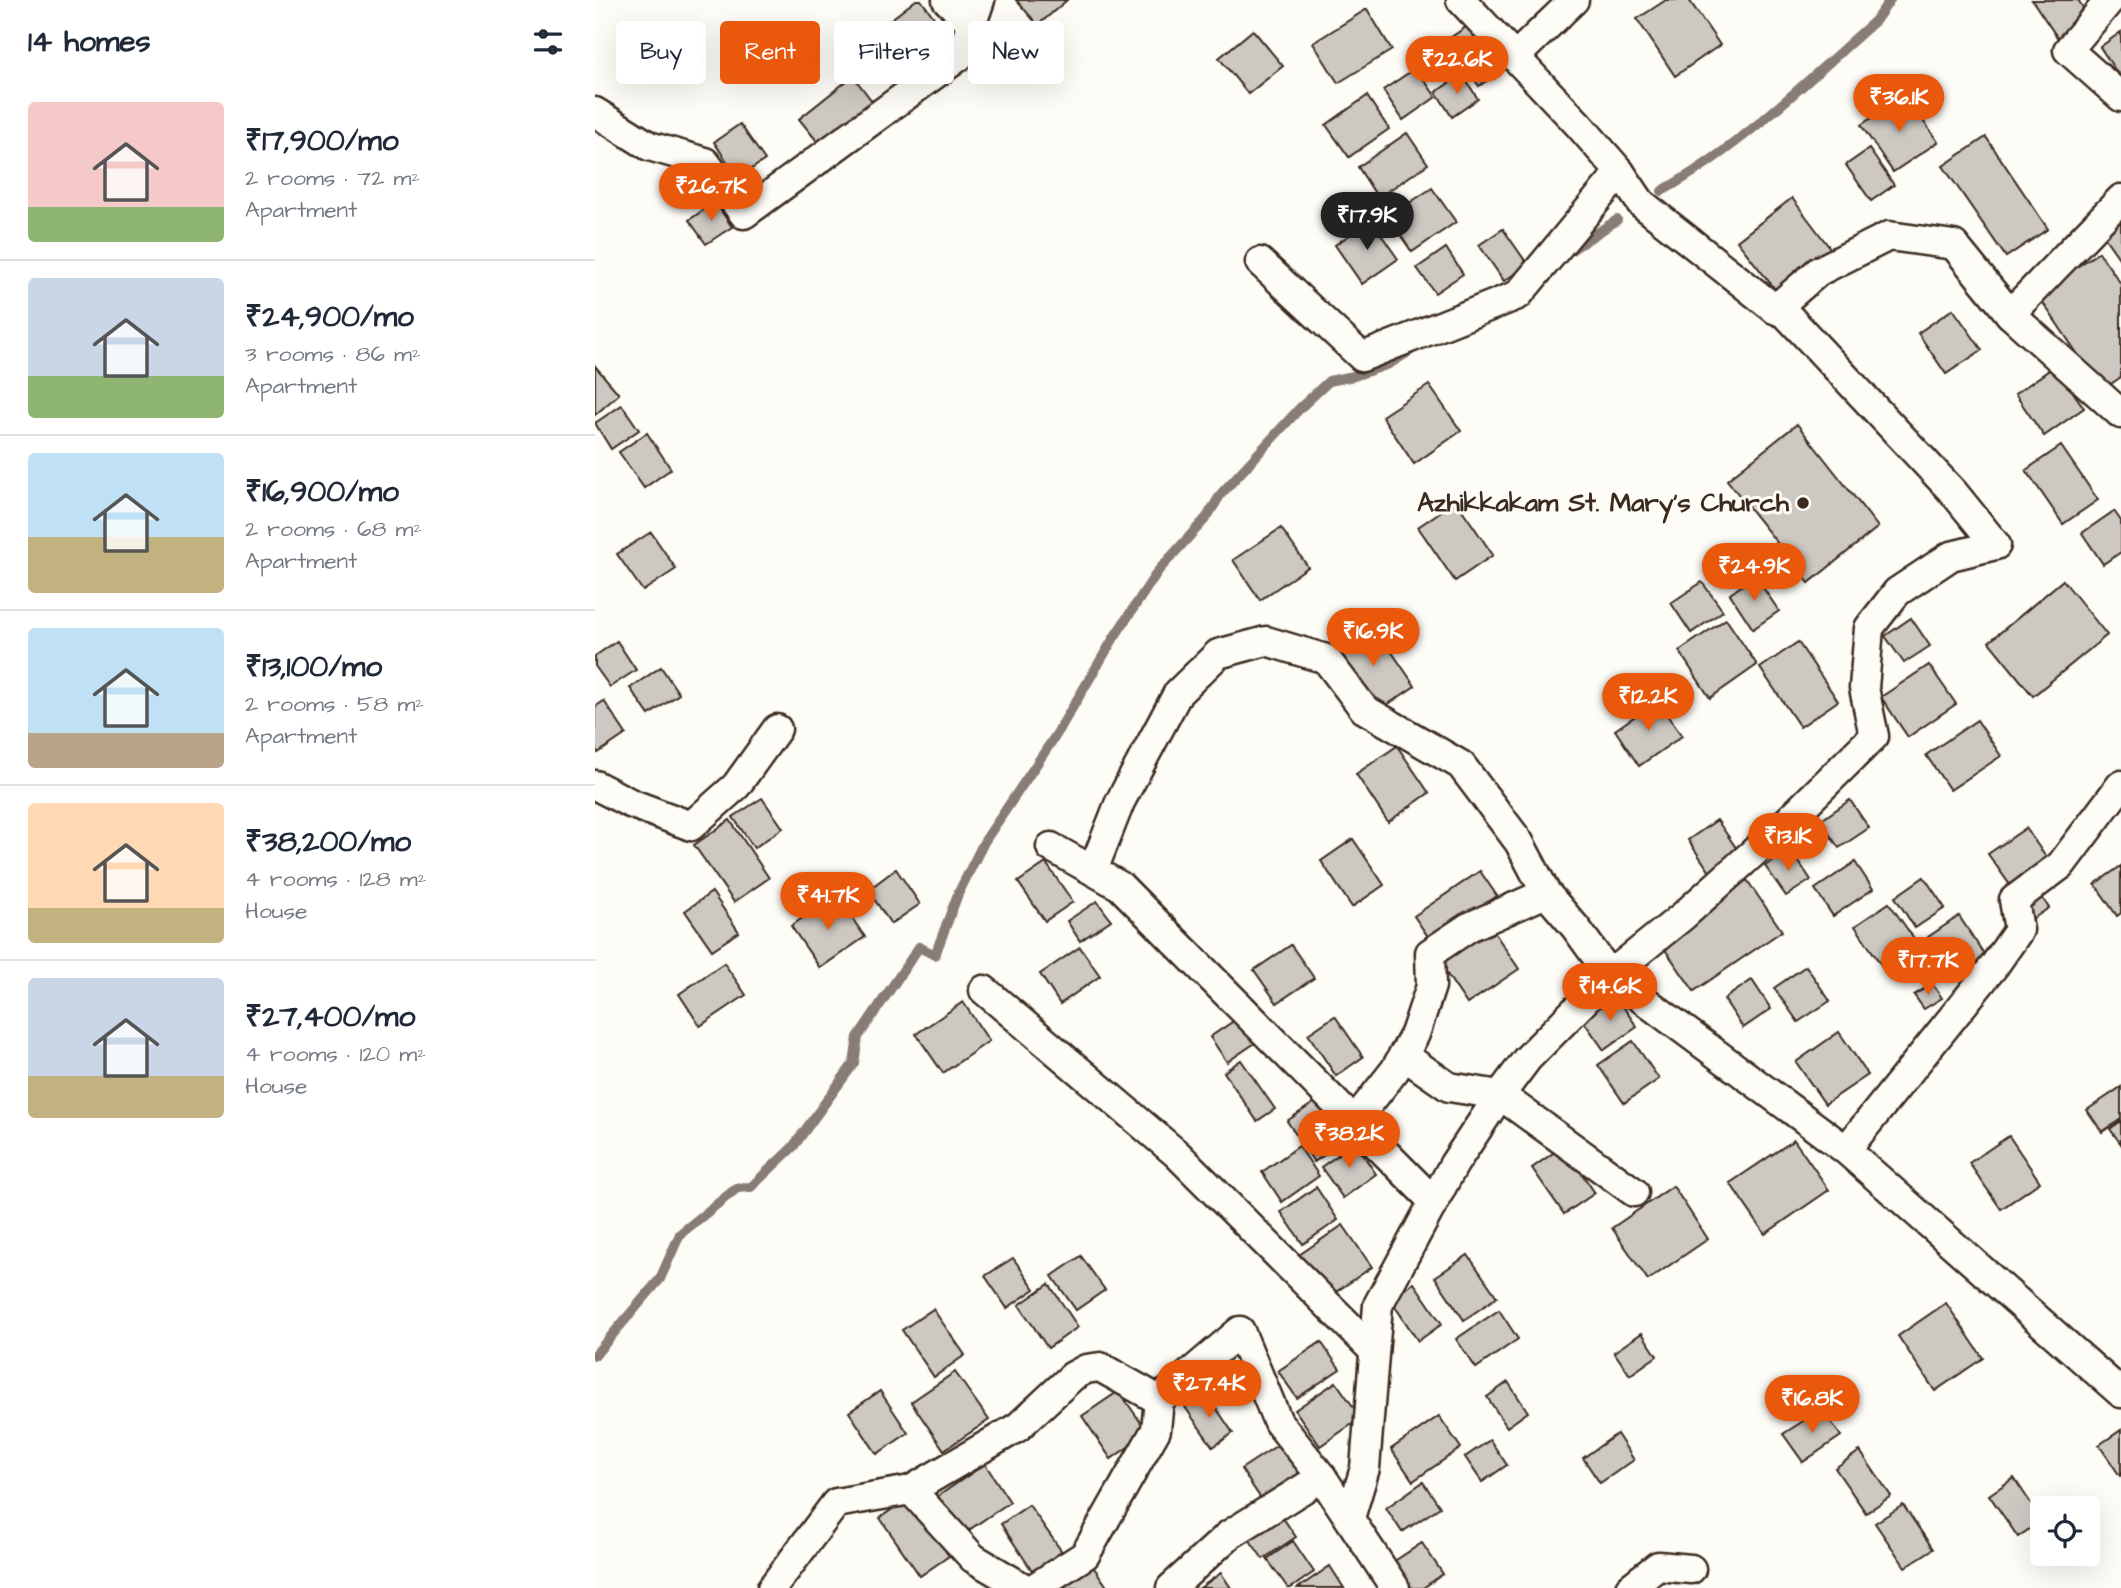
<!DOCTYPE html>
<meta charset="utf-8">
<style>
body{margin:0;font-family:"Architects Daughter",sans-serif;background:#f2f2f3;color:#1f2937;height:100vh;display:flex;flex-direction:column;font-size:26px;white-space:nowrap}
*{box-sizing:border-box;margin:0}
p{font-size:23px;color:#747a83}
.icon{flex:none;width:38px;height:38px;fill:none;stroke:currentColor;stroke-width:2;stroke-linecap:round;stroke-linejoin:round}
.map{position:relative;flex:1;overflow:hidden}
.side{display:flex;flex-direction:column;background:#fff;width:595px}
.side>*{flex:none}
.hud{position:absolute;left:21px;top:21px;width:665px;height:63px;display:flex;gap:14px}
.controls{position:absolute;left:1435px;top:1496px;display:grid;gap:14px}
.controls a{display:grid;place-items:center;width:70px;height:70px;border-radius:7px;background:#fff;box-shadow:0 7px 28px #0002;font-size:35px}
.price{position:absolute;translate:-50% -60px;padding:0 16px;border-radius:24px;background:#ea580c;color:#fff;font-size:23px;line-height:46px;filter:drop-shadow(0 2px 4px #0008)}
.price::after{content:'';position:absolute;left:50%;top:42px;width:21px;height:16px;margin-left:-10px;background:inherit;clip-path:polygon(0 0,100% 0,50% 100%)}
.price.on{background:#222;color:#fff}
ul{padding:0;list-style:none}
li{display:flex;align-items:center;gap:21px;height:175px;padding:0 28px}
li+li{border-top:2px solid #e0e1e3}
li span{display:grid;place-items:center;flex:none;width:196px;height:140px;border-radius:7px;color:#555}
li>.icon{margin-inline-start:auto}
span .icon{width:84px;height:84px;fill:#fffc;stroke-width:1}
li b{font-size:30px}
h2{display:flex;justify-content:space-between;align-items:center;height:84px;padding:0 28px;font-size:30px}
.chip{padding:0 24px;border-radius:7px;background:#fff;box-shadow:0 7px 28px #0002;font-size:24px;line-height:63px}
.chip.on{background:#ea580c;color:#fff}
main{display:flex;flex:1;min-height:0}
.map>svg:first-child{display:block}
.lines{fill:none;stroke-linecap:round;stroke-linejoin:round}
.stream{stroke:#887d74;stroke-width:10}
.building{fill:#cdc8c2;stroke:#3b2a1e;stroke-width:2}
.minor-casing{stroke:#3b2a1e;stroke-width:33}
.minor{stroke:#fdfcf7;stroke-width:28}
.poi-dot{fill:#3b2a1e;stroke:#fdfcf7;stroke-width:2.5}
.labels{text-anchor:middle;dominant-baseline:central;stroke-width:6;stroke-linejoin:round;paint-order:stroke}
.poi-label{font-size:26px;font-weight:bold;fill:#3b2a1e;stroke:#fdfcf7;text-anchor:end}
</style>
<main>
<section class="side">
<h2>14 homes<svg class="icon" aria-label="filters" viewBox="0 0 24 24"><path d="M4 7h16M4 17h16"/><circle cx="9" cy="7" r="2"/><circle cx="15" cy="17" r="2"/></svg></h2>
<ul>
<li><span style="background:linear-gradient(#f6c9c9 75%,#8fb573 0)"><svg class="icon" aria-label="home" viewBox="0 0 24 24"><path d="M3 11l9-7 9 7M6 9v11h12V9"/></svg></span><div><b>₹17,900/mo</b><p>2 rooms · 72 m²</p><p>Apartment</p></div></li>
<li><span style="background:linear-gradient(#c9d6e8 70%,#8fb573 0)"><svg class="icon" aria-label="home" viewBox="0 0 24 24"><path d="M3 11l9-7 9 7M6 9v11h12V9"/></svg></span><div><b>₹24,900/mo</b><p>3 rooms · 86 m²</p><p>Apartment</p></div></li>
<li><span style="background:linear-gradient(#bfe0f5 60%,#c2b280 0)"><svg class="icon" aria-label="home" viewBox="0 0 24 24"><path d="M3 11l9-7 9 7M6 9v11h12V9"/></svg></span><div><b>₹16,900/mo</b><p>2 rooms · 68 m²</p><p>Apartment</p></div></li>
<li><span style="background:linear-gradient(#bfe0f5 75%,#b9a48a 0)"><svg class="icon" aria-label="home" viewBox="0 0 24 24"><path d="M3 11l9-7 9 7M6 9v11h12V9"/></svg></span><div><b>₹13,100/mo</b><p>2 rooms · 58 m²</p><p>Apartment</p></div></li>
<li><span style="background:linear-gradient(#ffd9b3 75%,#c2b280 0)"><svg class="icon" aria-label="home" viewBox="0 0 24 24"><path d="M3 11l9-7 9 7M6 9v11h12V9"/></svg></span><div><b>₹38,200/mo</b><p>4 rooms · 128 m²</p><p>House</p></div></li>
<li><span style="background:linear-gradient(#c9d6e8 70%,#c2b280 0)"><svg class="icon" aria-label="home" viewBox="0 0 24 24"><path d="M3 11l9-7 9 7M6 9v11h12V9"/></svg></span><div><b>₹27,400/mo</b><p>4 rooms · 120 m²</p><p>House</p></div></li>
</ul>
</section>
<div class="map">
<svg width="1526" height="1588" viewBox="0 0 1526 1588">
<rect width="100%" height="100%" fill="#fdfcf7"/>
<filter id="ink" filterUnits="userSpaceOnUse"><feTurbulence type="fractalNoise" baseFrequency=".0143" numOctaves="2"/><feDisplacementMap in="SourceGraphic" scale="14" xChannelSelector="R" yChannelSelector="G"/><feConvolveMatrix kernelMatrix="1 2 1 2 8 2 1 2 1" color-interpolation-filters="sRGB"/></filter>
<g filter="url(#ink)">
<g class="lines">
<g class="stream">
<path d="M 1067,191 C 1146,147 1212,81 1280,21 L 1295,0"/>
<path d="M 970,254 L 1022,220"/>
<path d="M 0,1355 L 65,1279 L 85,1234 L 142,1188 L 156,1187 L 198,1147 L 259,1063 L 263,1037 L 324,947 L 340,955 L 363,894 L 389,842 L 461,735 L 520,636 L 563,571 L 612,517 L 626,494 L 705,408 L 734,381 L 759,376 L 794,364 L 815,351"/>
</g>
</g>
<g class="building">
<path d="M 321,0 L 326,0 L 361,47 L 305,90 L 268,41 Z"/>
<path d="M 421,0 L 472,0 L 443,25 Z"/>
<path d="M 1071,0 L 1094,0 L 1125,45 L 1080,76 L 1042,19 Z"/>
<path d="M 1437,0 L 1483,0 L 1496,19 L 1464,40 Z"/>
<path d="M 772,9 L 797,50 L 743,83 L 718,43 Z"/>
<path d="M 874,25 L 906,71 L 884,86 L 852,40 Z"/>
<path d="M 658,30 L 688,66 L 653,94 L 624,58 Z"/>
<path d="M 1526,32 L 1526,74 L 1524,76 L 1505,47 Z"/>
<path d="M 821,68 L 841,97 L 808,120 L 788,90 Z"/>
<path d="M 867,74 L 883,99 L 857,117 L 841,92 Z"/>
<path d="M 258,76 L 283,109 L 230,151 L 204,119 Z"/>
<path d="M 1310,95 L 1343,142 L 1298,172 L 1266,125 Z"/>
<path d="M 772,96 L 794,129 L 754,157 L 731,125 Z"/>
<path d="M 145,124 L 170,160 L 143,178 L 119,142 Z"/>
<path d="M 812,133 L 833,164 L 783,198 L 763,167 Z"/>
<path d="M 1391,137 L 1453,229 L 1411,257 L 1348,166 Z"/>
<path d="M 1274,149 L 1299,185 L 1276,201 L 1251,165 Z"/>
<path d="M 837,188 L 861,222 L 817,252 L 793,217 Z"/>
<path d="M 1197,198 L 1241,256 L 1187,298 L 1142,241 Z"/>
<path d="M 120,202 L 137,227 L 111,244 L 94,220 Z"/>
<path d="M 1526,217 L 1526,261 L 1505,231 Z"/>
<path d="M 776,220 L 803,259 L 767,284 L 740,245 Z"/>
<path d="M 908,229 L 933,265 L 909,281 L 884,245 Z"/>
<path d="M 851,248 L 868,274 L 840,293 L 822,268 Z"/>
<path d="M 1504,252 L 1526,284 L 1526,377 L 1507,390 L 1442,294 Z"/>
<path d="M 1358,309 L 1387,350 L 1351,374 L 1323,333 Z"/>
<path d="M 0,366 L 24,394 L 0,415 Z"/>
<path d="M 1460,366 L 1489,408 L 1449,436 L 1420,394 Z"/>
<path d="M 834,385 L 866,431 L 819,464 L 787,416 Z"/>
<path d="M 27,405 L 44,430 L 16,449 L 0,423 Z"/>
<path d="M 1202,424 L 1283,527 L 1214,583 L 1132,480 Z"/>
<path d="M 52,433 L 76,469 L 49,488 L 24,452 Z"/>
<path d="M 1466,446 L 1503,500 L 1468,524 L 1431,470 Z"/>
<path d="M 861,501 L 898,555 L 860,581 L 823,527 Z"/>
<path d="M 1519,511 L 1526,521 L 1526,552 L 1508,564 L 1487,533 Z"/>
<path d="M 686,528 L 713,567 L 665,600 L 638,560 Z"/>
<path d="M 56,532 L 81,569 L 48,591 L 22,554 Z"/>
<path d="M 1146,548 L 1159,565 L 1134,582 L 1122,564 Z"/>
<path d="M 1160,576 L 1184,611 L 1158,629 L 1135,594 Z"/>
<path d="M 1468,580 L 1512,635 L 1438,696 L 1394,642 Z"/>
<path d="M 1107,582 L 1128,611 L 1096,633 L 1076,603 Z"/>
<path d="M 1316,618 L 1335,646 L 1309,663 L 1290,636 Z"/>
<path d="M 1131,619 L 1162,665 L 1115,698 L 1084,651 Z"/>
<path d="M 777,623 L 820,686 L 780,713 L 737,650 Z"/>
<path d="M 22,641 L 41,670 L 15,687 L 0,666 L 0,656 Z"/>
<path d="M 1203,642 L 1243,701 L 1205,727 L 1165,668 Z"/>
<path d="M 1334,665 L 1361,704 L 1313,737 L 1286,697 Z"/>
<path d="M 66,667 L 84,694 L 54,715 L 35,688 Z"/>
<path d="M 9,701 L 31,734 L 3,753 L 0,748 L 0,707 Z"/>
<path d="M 1062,701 L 1087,736 L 1044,766 L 1020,730 Z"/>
<path d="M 1382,720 L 1406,756 L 1355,790 L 1331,755 Z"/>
<path d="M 802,746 L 834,793 L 793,822 L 761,774 Z"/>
<path d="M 167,798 L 188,828 L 159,848 L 138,817 Z"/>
<path d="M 1255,800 L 1274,828 L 1244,848 L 1225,821 Z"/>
<path d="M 135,820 L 174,878 L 139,902 L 99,845 Z"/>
<path d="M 1122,820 L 1146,855 L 1117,875 L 1093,840 Z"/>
<path d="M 1431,828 L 1457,866 L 1420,892 L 1393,854 Z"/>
<path d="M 758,839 L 789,885 L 757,907 L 726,861 Z"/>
<path d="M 1195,849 L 1216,880 L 1191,896 L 1170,866 Z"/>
<path d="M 1260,862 L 1278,889 L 1238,916 L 1220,889 Z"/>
<path d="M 451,863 L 478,902 L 450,921 L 423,882 Z"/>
<path d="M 1526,866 L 1526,913 L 1522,916 L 1500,884 Z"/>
<path d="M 301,869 L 325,904 L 296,924 L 273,890 Z"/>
<path d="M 885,871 L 902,896 L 836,941 L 819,916 Z"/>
<path d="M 1329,877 L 1350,908 L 1320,928 L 1300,897 Z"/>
<path d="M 1152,880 L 1187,931 L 1099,991 L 1064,941 Z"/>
<path d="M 1440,887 L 1454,908 L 1436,920 L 1422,900 Z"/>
<path d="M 117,892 L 144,932 L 117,950 L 90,911 Z"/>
<path d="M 241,895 L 270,937 L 225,968 L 196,926 Z"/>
<path d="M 502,901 L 516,920 L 485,941 L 472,921 Z"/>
<path d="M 1294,903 L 1322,943 L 1287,966 L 1260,926 Z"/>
<path d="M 1364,916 L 1393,960 L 1363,980 L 1333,937 Z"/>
<path d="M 893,923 L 924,969 L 872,1004 L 841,958 Z"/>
<path d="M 696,945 L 719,978 L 682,1003 L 659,970 Z"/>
<path d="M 485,947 L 505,976 L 465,1004 L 445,974 Z"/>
<path d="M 129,963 L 151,995 L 105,1026 L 84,994 Z"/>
<path d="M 1211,966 L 1235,1001 L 1203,1022 L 1179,988 Z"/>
<path d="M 1157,980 L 1176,1009 L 1148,1028 L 1129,999 Z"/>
<path d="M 1337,984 L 1347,998 L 1329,1009 L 1319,995 Z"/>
<path d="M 1021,996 L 1042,1027 L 1009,1050 L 987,1019 Z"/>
<path d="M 368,1002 L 394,1041 L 348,1073 L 321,1034 Z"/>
<path d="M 646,1016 L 663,1041 L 632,1062 L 615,1037 Z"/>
<path d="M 740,1016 L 768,1057 L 741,1076 L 713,1034 Z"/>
<path d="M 1244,1032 L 1273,1075 L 1230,1104 L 1201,1062 Z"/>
<path d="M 1038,1041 L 1064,1079 L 1029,1103 L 1003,1065 Z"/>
<path d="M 646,1060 L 680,1109 L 662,1121 L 629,1072 Z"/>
<path d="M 1526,1087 L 1526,1119 L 1507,1132 L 1492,1110 Z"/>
<path d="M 723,1100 L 751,1140 L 719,1162 L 692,1121 Z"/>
<path d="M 1526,1121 L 1526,1144 L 1515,1129 Z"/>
<path d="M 1414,1136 L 1445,1182 L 1406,1209 L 1374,1163 Z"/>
<path d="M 1199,1140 L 1234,1190 L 1170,1234 L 1135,1183 Z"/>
<path d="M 760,1143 L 781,1174 L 748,1198 L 726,1167 Z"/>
<path d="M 704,1146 L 724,1176 L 687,1202 L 667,1172 Z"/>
<path d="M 968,1146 L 1000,1193 L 969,1214 L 937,1168 Z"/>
<path d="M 1078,1186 L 1113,1239 L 1053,1280 L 1017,1228 Z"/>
<path d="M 721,1187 L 743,1220 L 708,1244 L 686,1212 Z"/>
<path d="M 748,1225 L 777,1267 L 732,1298 L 704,1255 Z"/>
<path d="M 873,1255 L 902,1297 L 869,1320 L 840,1277 Z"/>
<path d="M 486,1256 L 510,1290 L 481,1310 L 457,1276 Z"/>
<path d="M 418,1258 L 440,1289 L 412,1308 L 390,1276 Z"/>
<path d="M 819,1283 L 847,1324 L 823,1341 L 795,1299 Z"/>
<path d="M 454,1284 L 483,1327 L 453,1348 L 424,1305 Z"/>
<path d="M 1351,1303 L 1388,1358 L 1340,1391 L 1303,1336 Z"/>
<path d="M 338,1309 L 370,1355 L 339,1377 L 307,1330 Z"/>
<path d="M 904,1310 L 923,1339 L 881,1368 L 861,1339 Z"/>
<path d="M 1047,1333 L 1062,1356 L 1035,1375 L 1019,1352 Z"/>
<path d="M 726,1342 L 745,1369 L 702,1398 L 683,1371 Z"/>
<path d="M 360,1372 L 394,1420 L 349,1450 L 316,1402 Z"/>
<path d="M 741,1382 L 766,1418 L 725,1446 L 700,1410 Z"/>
<path d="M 913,1382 L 933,1412 L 912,1427 L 892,1397 Z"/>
<path d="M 285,1391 L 313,1433 L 282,1454 L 254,1412 Z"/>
<path d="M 524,1391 L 553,1433 L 516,1459 L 487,1416 Z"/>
<path d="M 611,1393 L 638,1433 L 618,1447 L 590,1407 Z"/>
<path d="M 1227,1409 L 1246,1436 L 1208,1462 L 1188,1434 Z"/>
<path d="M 844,1416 L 866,1448 L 818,1481 L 796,1449 Z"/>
<path d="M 1526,1430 L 1526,1475 L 1525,1476 L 1504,1445 Z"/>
<path d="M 1022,1434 L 1039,1460 L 1005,1483 L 988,1458 Z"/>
<path d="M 895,1440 L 912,1465 L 887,1482 L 870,1457 Z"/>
<path d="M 684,1444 L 709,1480 L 671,1506 L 646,1469 Z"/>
<path d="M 1265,1451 L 1296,1496 L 1271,1513 L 1240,1468 Z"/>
<path d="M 390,1464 L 415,1502 L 365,1536 L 339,1499 Z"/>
<path d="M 1419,1478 L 1447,1520 L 1423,1537 L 1394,1495 Z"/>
<path d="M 828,1482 L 845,1507 L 807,1532 L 791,1508 Z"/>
<path d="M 314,1497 L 354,1556 L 325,1576 L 285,1518 Z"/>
<path d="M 434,1505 L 472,1559 L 442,1578 L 406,1524 Z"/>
<path d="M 1308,1505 L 1338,1549 L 1310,1567 L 1280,1523 Z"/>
<path d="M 682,1509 L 701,1537 L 668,1559 L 649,1532 Z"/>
<path d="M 698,1541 L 719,1572 L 696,1588 L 693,1588 L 672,1559 Z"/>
<path d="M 827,1543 L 848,1574 L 828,1588 L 807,1588 L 792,1566 Z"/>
<path d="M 495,1562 L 513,1588 L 458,1588 Z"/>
<path d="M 735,1566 L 749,1588 L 703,1588 Z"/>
<path d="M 626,1573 L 636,1588 L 605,1588 Z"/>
</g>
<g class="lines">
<g class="minor-casing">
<g id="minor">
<path d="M 352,0 L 377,24"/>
<path d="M 1515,0 L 1473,50 L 1526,97"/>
<path d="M 920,57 L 979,0"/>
<path d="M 0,112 L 54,146 L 110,162 L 149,214 L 366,55 L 385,0"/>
<path d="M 1526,199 L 1415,314 L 1526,414"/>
<path d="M 665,262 L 767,357 L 923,295 L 1025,172"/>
<path d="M 1180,309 L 1224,271 L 1294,236 L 1359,245 L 1415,314"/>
<path d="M 0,785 L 35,803 L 96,826 L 141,786 L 182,729"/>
<path d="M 456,847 L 525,886 L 839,1202"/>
<path d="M 498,870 L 525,802 L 583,693 L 623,654 L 671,641 L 731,659 L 769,709 L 866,765 L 924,842 L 951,893 L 981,928 L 1015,975 L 1251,1150 L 1526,1393"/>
<path d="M 389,990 L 582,1154 L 779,1351"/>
<path d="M 808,1055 L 854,1087 L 905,1095 L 1039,1192"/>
<path d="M 759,1122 L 800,1070 L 820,1034 L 836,986 L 835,953 L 874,927 L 951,893"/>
<path d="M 1251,1150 L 1399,966 L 1424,930 L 1419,900 L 1466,865 L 1526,785"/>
<path d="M 316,1490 L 423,1427 L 478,1376 L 491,1369 L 505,1367 L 564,1400"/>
<path d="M 755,1518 L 770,1468 L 783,1305 L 859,1164 L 905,1095 L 932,1059 L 1015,975 L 1088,916 L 1187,827 L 1279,736 L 1269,688 L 1274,628 L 1302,592 L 1356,556 L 1401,545 L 1359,493 L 1191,314 L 1180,309 L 1046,203 L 1025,172 L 984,125 L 866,0"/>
<path d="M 177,1588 L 241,1503 L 316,1490 L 378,1558 L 429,1588"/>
<path d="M 439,1588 L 490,1555 L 561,1430 L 564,1400 L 645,1331 L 683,1422 L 727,1477 L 800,1588"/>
<path d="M 576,1588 L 634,1535 L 727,1477"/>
<path d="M 1035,1588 L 1063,1566 L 1096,1569"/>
</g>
</g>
<use href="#minor" class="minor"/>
</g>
</g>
<circle class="poi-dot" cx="1208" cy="503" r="7"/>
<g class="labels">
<g class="poi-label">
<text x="1194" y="503">Azhikkakam St. Mary's Church</text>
</g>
</g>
</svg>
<div class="controls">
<a><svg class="icon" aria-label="locate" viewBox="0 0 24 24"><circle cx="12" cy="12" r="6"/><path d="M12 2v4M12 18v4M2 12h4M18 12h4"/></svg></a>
</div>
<b class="price" style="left:862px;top:96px">₹22.6K</b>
<b class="price" style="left:1304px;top:134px">₹36.1K</b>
<b class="price" style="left:116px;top:223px">₹26.7K</b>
<b class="price on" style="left:772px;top:252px">₹17.9K</b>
<b class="price" style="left:1159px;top:603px">₹24.9K</b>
<b class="price" style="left:778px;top:668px">₹16.9K</b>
<b class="price" style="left:1053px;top:733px">₹12.2K</b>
<b class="price" style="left:1193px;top:873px">₹13.1K</b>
<b class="price" style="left:233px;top:932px">₹41.7K</b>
<b class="price" style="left:1333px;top:997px">₹17.7K</b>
<b class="price" style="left:1015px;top:1023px">₹14.6K</b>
<b class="price" style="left:754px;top:1170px">₹38.2K</b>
<b class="price" style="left:614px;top:1420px">₹27.4K</b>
<b class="price" style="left:1217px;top:1435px">₹16.8K</b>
<div class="hud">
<a class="chip">Buy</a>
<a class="chip on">Rent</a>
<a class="chip">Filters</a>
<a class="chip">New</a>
</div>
</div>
</main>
